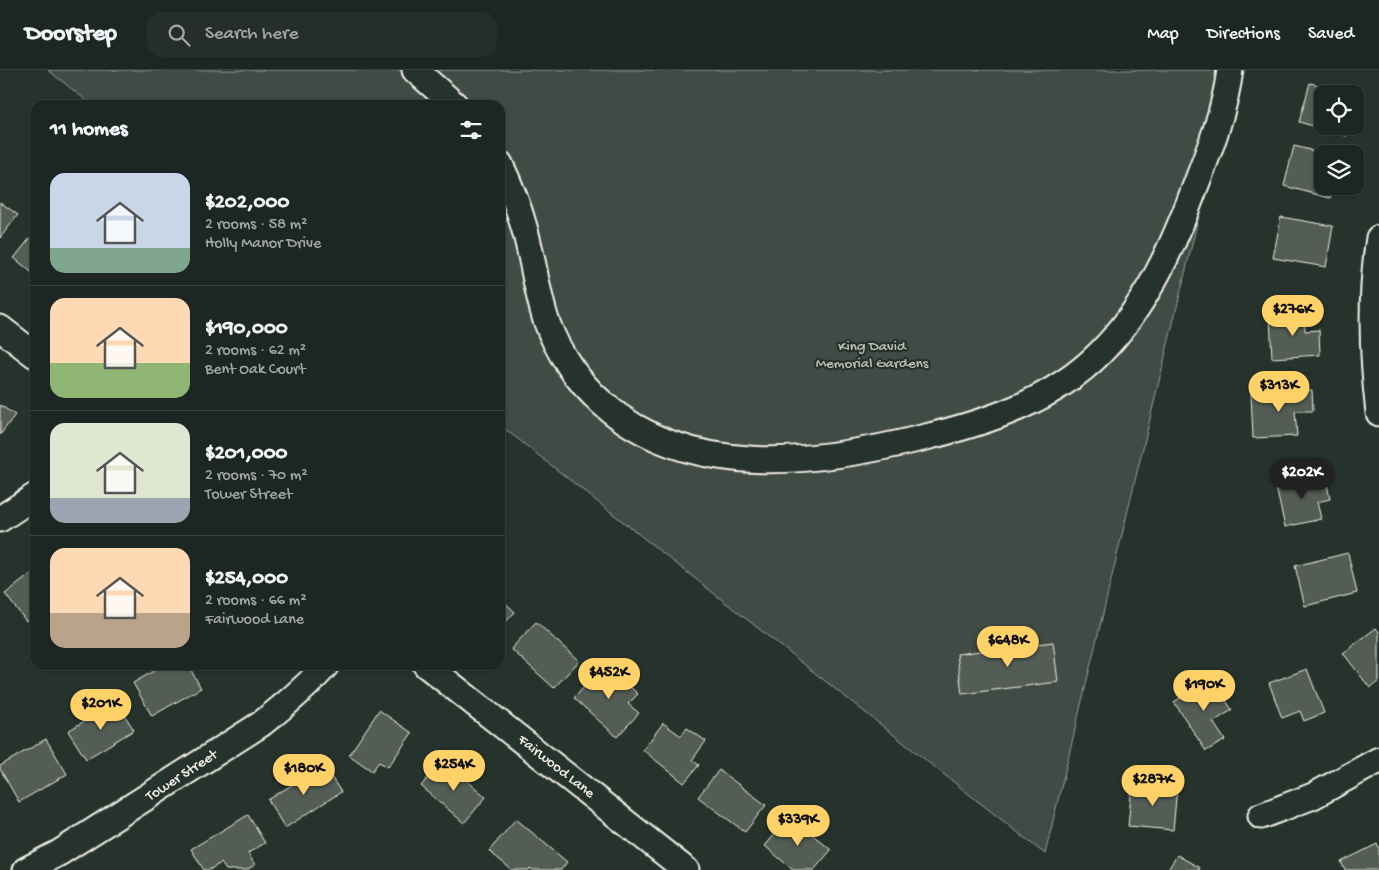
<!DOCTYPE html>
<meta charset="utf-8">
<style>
body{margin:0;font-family:"Gochi Hand",sans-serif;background:#252e2a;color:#f1f3f6;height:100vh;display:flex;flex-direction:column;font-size:19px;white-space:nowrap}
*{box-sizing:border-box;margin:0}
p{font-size:16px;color:#a0a5a5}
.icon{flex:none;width:28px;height:28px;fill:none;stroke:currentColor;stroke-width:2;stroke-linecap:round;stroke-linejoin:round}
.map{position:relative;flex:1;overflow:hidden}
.details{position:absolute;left:30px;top:30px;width:475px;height:570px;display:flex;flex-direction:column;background:#1c2622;border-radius:15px;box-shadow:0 1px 4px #0004,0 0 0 1px #3a4340}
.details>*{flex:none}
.controls{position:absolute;left:1314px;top:15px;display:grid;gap:10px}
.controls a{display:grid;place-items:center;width:50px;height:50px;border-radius:10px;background:#1c2622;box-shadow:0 1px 4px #0004,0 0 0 1px #3a4340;font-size:25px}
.price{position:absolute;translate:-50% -42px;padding:0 11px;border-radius:18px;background:#ffd166;color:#111;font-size:16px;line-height:32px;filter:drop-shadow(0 1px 2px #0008)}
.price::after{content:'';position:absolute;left:50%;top:30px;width:15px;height:11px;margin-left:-8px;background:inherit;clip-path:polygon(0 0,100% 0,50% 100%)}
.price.active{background:#222;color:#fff}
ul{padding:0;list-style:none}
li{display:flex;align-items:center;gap:15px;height:125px;padding:0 20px}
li+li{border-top:1px solid #3a4340}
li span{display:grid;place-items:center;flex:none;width:140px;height:100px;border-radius:15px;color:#555}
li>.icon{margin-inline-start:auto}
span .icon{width:60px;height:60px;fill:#fffc;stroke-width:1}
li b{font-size:21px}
h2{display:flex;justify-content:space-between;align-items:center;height:60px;padding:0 20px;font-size:21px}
header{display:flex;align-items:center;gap:30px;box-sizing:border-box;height:70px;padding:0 25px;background:#1c2622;border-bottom:1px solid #3a4340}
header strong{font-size:24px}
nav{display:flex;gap:28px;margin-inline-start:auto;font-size:18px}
.search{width:350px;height:45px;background:#252e2a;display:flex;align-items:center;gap:12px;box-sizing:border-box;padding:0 18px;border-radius:15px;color:#a0a5a5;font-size:19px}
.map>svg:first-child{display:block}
.green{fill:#414b45;stroke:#9a9e96}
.building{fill:#525c55;stroke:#f4f1e8}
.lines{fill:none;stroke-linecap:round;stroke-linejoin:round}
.minor-casing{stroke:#f4f1e8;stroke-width:29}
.minor{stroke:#26332d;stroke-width:25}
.labels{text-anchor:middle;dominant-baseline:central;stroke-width:4.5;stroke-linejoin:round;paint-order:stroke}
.park-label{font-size:15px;fill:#bebfb7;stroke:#26332d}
.street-label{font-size:15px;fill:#f4f1e8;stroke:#26332d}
</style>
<header>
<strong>Doorstep</strong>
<div class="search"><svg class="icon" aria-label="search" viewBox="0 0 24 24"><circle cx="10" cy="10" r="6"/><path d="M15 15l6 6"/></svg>Search here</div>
<nav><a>Map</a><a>Directions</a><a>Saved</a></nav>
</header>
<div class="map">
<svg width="1379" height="800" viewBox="0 0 1379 800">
<rect width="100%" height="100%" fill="#26332d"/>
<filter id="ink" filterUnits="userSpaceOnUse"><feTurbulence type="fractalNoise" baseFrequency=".02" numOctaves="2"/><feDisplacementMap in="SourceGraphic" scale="10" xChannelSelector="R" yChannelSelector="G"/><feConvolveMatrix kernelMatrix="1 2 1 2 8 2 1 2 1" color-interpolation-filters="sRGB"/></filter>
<g filter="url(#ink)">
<path class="green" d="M 48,0 L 1234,0 L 1045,784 L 500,355 L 500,35 L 92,35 Z"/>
<g class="building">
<path d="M 1310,13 L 1344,22 L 1343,24 L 1322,24 L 1322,56 L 1349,56 L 1347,66 L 1299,52 Z"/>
<path d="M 1294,76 L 1326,84 L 1322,84 L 1322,116 L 1333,116 L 1330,128 L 1284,116 Z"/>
<path d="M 0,132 L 18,145 L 0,168 Z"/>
<path d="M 1281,147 L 1333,156 L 1326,197 L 1273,188 Z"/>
<path d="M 35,162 L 35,205 L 14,188 Z"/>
<path d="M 1304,244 L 1305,261 L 1319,260 L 1320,285 L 1272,288 L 1270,246 Z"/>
<path d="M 1312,320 L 1313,341 L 1295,341 L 1297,366 L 1253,368 L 1251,324 Z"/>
<path d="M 0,335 L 15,345 L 0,365 Z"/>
<path d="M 1325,405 L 1330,429 L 1317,432 L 1321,449 L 1285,457 L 1276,417 Z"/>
<path d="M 1348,483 L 1357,523 L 1305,536 L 1295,496 Z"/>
<path d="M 35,501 L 35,544 L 26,551 L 5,524 Z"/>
<path d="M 500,528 L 515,542 L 500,558 Z"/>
<path d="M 536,552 L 579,591 L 554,618 L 511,579 Z"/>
<path d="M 1376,558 L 1379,562 L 1379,611 L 1370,618 L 1343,583 Z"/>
<path d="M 1053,572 L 1058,612 L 962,624 L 957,584 Z"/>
<path d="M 605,594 L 638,624 L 628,634 L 639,643 L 617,667 L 574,628 Z"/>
<path d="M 164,595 L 188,595 L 201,618 L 152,646 L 133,613 Z"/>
<path d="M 1307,599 L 1324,643 L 1304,651 L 1300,641 L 1282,648 L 1269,613 Z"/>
<path d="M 1211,607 L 1232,640 L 1213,652 L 1225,670 L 1206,681 L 1174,632 Z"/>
<path d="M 116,632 L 134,660 L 86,689 L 68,661 Z"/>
<path d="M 379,640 L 412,663 L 388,697 L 379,692 L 372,701 L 349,685 Z"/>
<path d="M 663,653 L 681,666 L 687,658 L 706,671 L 692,690 L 699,695 L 684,713 L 643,680 Z"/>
<path d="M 46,669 L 67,704 L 19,732 L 0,699 L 0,696 Z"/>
<path d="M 443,690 L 486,727 L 464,753 L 421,716 Z"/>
<path d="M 323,695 L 341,722 L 285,758 L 268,730 Z"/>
<path d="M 719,700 L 766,735 L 745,762 L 698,727 Z"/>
<path d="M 1132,715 L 1177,718 L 1173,760 L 1128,756 Z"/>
<path d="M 248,745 L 265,773 L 248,783 L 255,795 L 246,800 L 226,800 L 221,793 L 209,800 L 204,800 L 191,779 Z"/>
<path d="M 790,746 L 831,780 L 814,800 L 793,800 L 765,776 Z"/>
<path d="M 516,749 L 567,792 L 561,800 L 533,800 L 530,798 L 529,800 L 512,800 L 489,781 Z"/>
<path d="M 1377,774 L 1379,778 L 1379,800 L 1345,800 L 1341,792 Z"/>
<path d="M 1177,785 L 1200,798 L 1199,800 L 1168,800 Z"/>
</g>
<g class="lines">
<g class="minor-casing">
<g id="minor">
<path d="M 415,0 L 455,35"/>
<path d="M 500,94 C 510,115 518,135 524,157 C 533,187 536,220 546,250 C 557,281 577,311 602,333 C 690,411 817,394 922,368 C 988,352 1053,331 1101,282 C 1148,234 1174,174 1197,112 C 1211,76 1225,39 1230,0"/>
<path d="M 1379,168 C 1370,226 1372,285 1379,343"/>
<path d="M 0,258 L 35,285"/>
<path d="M 0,449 L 35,426"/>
<path d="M 426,595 L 686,800"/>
<path d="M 1261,746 L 1313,726 L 1379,690"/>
<path d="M 26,800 L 59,783 L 261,654 C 284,636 307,617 326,595"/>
</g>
</g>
<use href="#minor" class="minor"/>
</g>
</g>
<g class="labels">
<g class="park-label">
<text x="872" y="277">King David<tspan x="872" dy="17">Memorial Gardens</tspan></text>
</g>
<g class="street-label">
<text transform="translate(556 697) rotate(38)">Fairwood Lane</text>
<text transform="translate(182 706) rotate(-33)">Tower Street</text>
</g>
</g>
</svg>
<div class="controls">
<a><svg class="icon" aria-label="locate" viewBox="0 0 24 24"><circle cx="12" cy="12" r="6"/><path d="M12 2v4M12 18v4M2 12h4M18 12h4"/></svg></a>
<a><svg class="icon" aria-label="layers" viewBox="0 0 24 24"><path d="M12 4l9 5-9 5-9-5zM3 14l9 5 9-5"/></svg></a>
</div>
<b class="price" style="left:1293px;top:267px">$276K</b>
<b class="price" style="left:1279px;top:343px">$313K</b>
<b class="price active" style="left:1302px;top:430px">$202K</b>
<b class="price" style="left:1008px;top:598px">$648K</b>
<b class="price" style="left:609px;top:630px">$452K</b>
<b class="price" style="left:1204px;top:642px">$190K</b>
<b class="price" style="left:101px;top:661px">$201K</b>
<b class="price" style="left:454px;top:722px">$254K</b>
<b class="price" style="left:304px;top:726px">$180K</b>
<b class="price" style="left:1153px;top:737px">$287K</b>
<b class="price" style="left:798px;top:777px">$339K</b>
<section class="details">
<h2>11 homes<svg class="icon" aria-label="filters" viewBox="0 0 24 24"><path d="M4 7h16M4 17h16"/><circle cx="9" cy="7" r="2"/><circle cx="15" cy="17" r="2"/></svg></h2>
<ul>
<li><span style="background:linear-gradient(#c9d6e8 75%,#7fa58c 0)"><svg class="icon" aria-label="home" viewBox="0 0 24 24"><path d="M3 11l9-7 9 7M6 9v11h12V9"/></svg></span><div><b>$202,000</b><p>2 rooms · 58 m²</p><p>Holly Manor Drive</p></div></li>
<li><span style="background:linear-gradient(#ffd9b3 65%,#8fb573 0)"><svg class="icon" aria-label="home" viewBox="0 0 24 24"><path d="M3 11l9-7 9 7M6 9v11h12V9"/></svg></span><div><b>$190,000</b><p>2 rooms · 62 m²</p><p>Bent Oak Court</p></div></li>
<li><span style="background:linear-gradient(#dfe7d0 75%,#9aa5b1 0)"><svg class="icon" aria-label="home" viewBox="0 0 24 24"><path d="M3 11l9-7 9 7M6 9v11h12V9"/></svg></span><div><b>$201,000</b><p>2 rooms · 70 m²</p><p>Tower Street</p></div></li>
<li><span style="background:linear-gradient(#ffd9b3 65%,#b9a48a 0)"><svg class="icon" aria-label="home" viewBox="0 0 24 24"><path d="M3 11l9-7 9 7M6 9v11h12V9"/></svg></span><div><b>$254,000</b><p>2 rooms · 66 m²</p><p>Fairwood Lane</p></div></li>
</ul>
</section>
</div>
